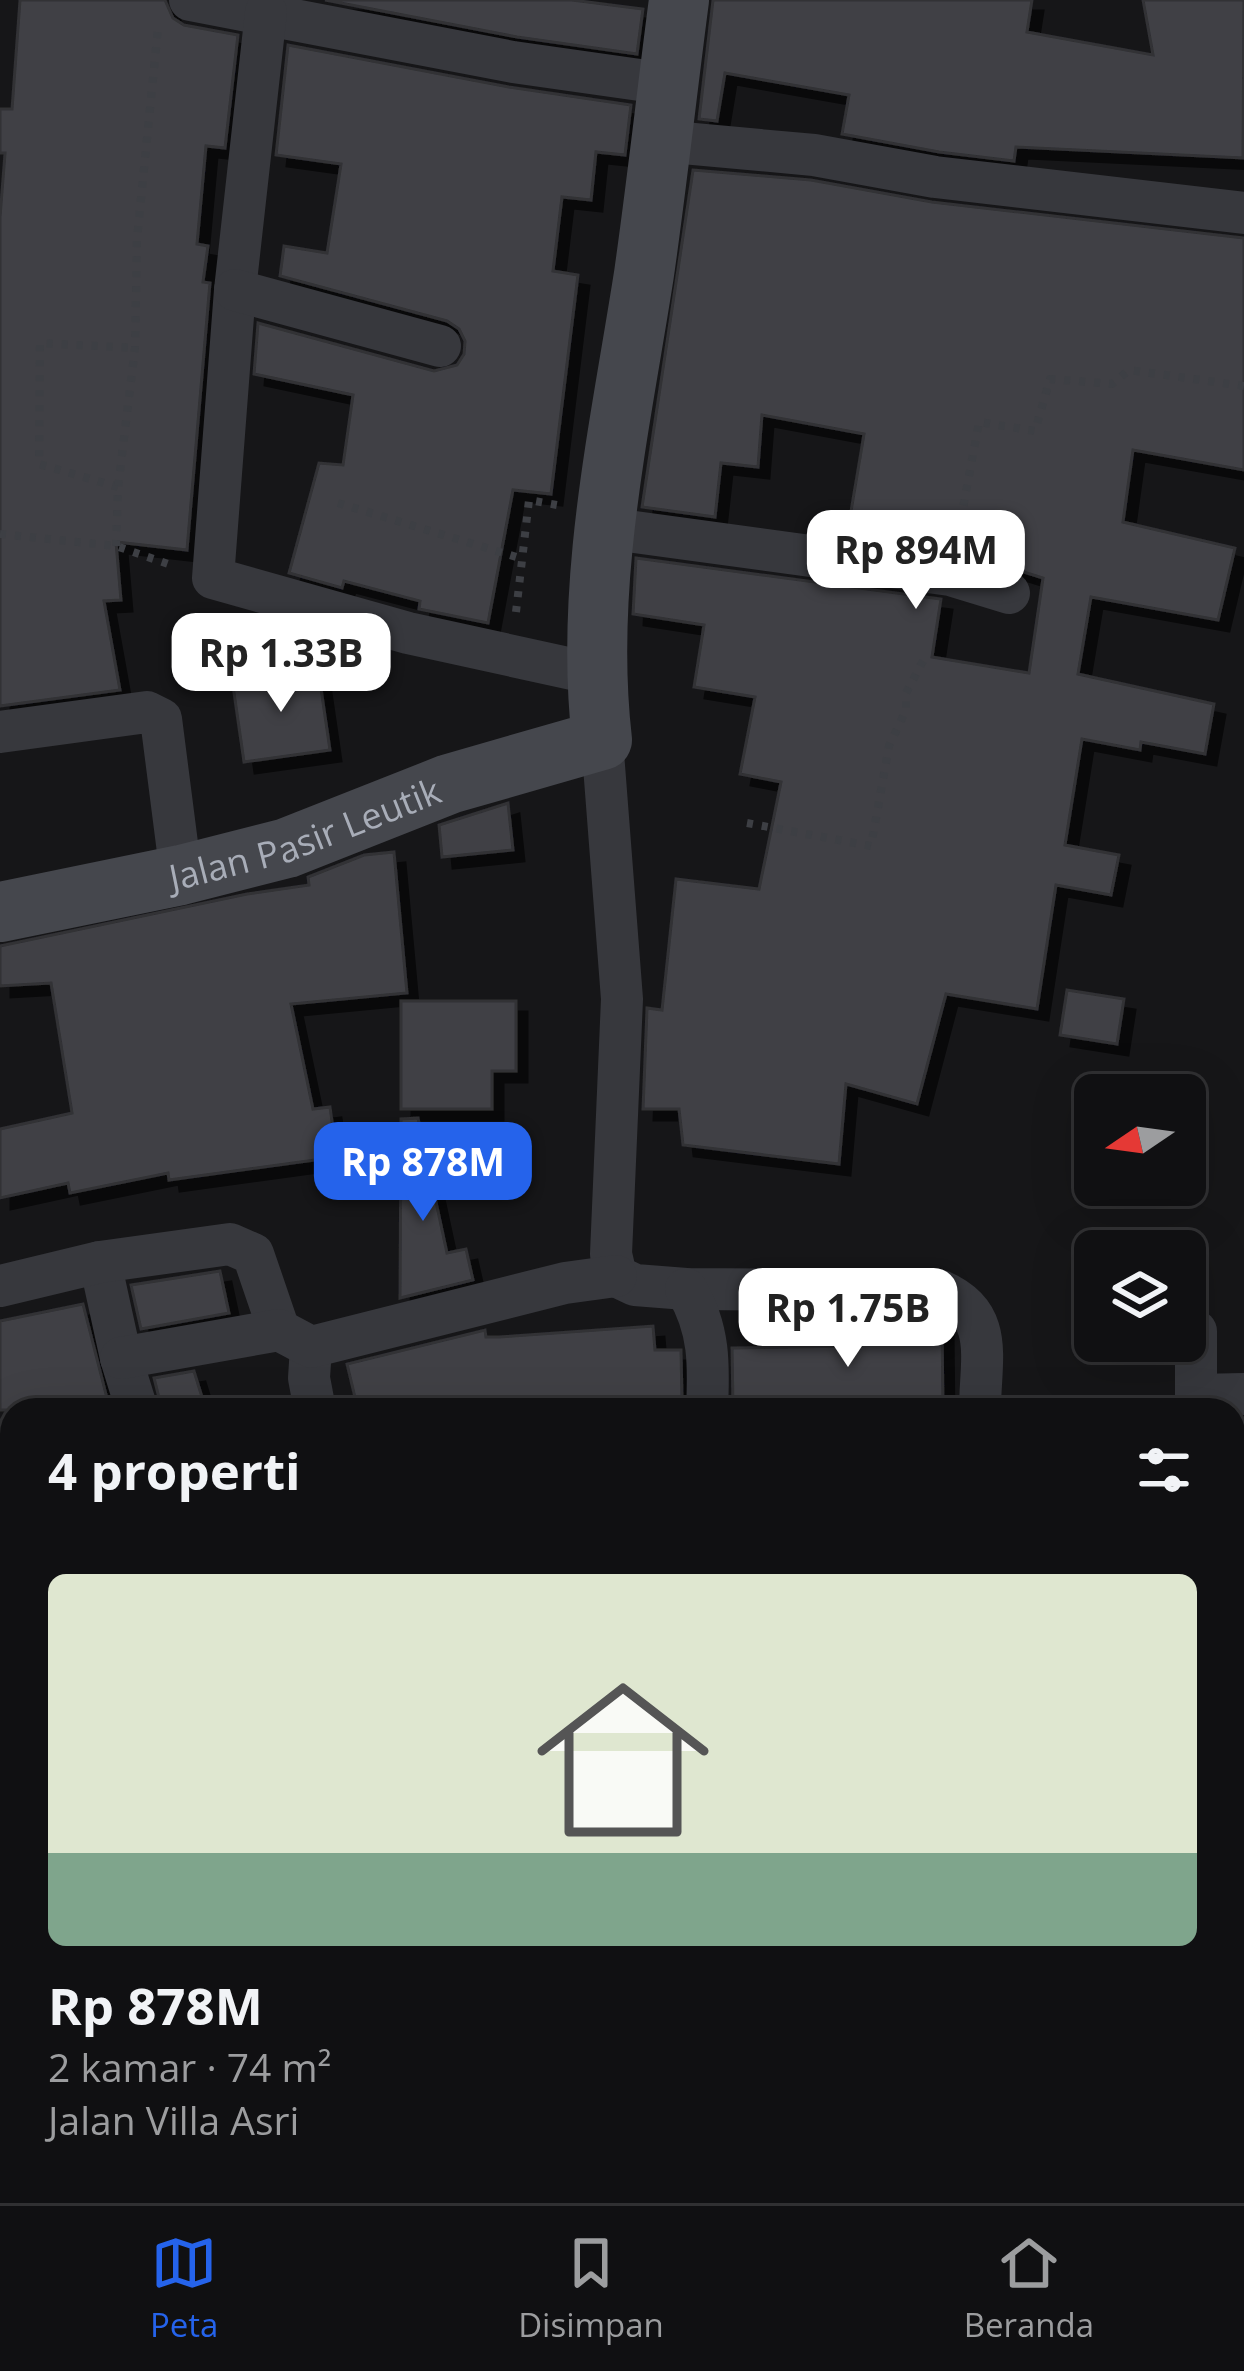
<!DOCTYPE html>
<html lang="id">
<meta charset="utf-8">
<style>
body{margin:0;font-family:"Open Sans",sans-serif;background:#1e1e20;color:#f1f3f6;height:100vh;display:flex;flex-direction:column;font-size:45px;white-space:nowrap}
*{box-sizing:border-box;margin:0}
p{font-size:39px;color:#9c9d9f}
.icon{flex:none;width:66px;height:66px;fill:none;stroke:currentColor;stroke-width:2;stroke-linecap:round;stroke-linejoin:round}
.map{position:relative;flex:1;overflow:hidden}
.details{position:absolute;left:0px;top:1398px;width:1245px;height:807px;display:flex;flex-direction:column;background:#101012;border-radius:36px 36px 0 0;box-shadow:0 12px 48px #0002,0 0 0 3px #303032}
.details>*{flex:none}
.needle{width:78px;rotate:257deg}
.buttons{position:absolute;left:1074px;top:1074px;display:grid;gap:24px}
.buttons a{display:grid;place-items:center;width:132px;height:132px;border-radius:18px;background:#101012;box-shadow:0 12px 48px #0002,0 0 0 3px #303032;font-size:60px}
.price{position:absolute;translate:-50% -102px;padding:0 27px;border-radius:24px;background:#fff;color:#222;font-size:39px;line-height:78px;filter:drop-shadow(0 3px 6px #0008)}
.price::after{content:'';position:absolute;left:50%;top:72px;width:36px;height:27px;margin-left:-18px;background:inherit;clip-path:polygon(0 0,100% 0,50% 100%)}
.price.selected{background:#2563eb;color:#fff}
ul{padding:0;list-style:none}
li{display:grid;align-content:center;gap:24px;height:636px;padding:0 48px}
li span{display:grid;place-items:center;height:372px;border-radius:18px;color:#555}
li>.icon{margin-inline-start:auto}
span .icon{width:216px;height:216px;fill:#fffc;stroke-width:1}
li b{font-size:51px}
h2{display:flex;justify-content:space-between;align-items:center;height:144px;padding:0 48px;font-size:51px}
.dock{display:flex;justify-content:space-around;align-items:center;height:168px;border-top:3px solid #303032;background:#101012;font-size:33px;color:#9c9d9f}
.dock a{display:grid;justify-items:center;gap:6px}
.dock .selected{color:#2563eb}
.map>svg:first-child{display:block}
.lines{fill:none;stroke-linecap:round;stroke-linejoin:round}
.stream{stroke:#2c353c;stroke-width:15}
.building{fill:#404145;stroke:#303034;stroke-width:3;filter:url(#shadow)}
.path{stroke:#3d3f44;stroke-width:8;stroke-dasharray:6 9;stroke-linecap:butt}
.street{stroke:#37383d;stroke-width:42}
.secondary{stroke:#45474d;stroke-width:60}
.labels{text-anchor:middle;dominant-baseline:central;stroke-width:10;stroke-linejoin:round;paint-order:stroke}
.street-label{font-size:36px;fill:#a8adb8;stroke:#111113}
</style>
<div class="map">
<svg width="1244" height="2203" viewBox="0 0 1244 2203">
<defs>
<filter id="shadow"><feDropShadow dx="11" dy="11" stdDeviation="0" flood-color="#0009"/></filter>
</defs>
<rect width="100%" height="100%" fill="#161618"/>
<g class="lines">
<g class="stream">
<path d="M 0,1941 L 12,1947"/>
<path d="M 526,2193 L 540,2203"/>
</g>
</g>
<g class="building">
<path d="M 20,0 L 165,0 L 173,18 L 184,25 L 238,35 L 225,148 L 206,146 L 197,244 L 208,246 L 203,282 L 210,283 L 187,550 L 116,542 L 121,600 L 104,601 L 120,690 L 0,706 L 0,217 L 5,153 L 0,153 L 0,109 L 12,109 Z"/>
<path d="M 325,0 L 572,0 L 643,9 L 637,54 L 517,37 Z"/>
<path d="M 713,0 L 1032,0 L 1027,32 L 1153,55 L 1143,0 L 1244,0 L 1243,158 L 1016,147 L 1014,161 L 939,152 L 842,134 L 849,95 L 725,73 L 717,121 L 699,119 Z"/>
<path d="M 288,45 L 509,87 L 631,105 L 625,155 L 596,152 L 591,200 L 562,197 L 553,271 L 578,275 L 551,494 L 513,490 L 488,623 L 419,609 L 420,601 L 344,581 L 342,588 L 289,573 L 319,463 L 343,465 L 353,395 L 254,374 L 258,323 L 434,371 L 457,365 L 464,354 L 465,341 L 459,329 L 447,321 L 280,276 L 284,246 L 327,253 L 341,164 L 276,155 Z"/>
<path d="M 693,170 L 811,180 L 932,202 L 1244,238 L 1244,470 L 1133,450 L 1123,522 L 1235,548 L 1218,620 L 1091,597 L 1078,674 L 1214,704 L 1205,754 L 1141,742 L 1140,750 L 1082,739 L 1065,845 L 1119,855 L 1111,895 L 1056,885 L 1037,1009 L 946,994 L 917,1104 L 846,1084 L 839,1164 L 683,1145 L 679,1109 L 643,1109 L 647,1008 L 662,1010 L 676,879 L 759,889 L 781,782 L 740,774 L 755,697 L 694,687 L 704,625 L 633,614 L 636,558 L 941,599 L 932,657 L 1029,673 L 1043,578 L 953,550 L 847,535 L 864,434 L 762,415 L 758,467 L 721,463 L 715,517 L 642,507 Z"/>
<path d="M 318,668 L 330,750 L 244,762 L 232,679 Z"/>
<path d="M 508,803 L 513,850 L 442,857 L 439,825 Z"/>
<path d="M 394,852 L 407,993 L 291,1004 L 313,1109 L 330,1107 L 337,1157 L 169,1180 L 168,1173 L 70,1193 L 68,1183 L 0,1198 L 0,1129 L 72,1113 L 51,983 L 0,986 L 0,946 L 247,894 L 309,885 L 308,877 L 364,855 Z"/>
<path d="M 1067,990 L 1124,999 L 1117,1044 L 1060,1035 Z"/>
<path d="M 401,1001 L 516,1001 L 516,1071 L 492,1071 L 492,1109 L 401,1109 Z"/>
<path d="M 418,1118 L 447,1253 L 466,1249 L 473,1280 L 400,1298 L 401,1119 Z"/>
<path d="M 220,1271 L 229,1313 L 141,1329 L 131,1285 Z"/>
<path d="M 83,1304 L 110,1410 L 0,1410 L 0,1321 Z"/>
<path d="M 846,1316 L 934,1316 L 942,1321 L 943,1410 L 733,1410 L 732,1348 L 846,1346 Z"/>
<path d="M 653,1326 L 655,1350 L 681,1350 L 682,1398 L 594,1405 L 595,1410 L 358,1410 L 347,1364 L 485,1330 L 486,1337 L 499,1337 Z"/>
<path d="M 194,1371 L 206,1410 L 162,1410 L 154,1378 Z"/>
</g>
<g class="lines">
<g class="path">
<path d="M 118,487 L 39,464 L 40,343 L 135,348"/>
<path d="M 338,503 L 523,559"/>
<path d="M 0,534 L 116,546 L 171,565"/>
<path d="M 958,535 L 979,422 L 1035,431 L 1050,379 L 1112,384 L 1129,370 L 1244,386"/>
<path d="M 116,546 L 118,487 L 135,348 L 137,239 L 158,28"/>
<path d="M 516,612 L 529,500 L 557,505"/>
<path d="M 747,823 L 871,846 L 889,746 L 906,710 L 906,693 L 923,661"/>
</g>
<g class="street">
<path d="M 190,0 L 513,62 L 668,84"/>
<path d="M 266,12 L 235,290 L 213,578 L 408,633 L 595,674"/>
<path d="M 661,141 L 814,155 L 935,177 L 1244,213"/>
<path d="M 235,290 L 440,346"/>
<path d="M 605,528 L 950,575 L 1009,593"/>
<path d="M 0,732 L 147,712 L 161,719 L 181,875"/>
<path d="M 602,740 L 622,999 L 611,1254 L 616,1276 L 635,1285 L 686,1289 L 941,1291 C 996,1315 980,1359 980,1410"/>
<path d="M 100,1262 L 121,1358 L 137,1410"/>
<path d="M 0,1286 L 100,1262 L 230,1244 L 253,1254 L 279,1330"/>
<path d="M 686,1289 C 710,1329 709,1365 707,1410"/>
<path d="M 311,1347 L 309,1378 L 315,1410"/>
<path d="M 121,1358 L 279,1330 L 311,1347 L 565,1283 L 616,1276"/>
<path d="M 1196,1395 L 1244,1394"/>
<path d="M 1196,1410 L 1196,1331"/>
<path d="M 0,1633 L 12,1633"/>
<path d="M 1233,1689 L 1244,1689"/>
<path d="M 1233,1967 L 1244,1968"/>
<path d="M 0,2088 L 12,2094"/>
<path d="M 695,2193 L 695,2203"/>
<path d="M 988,2193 L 988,2203"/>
<path d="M 65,2203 L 70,2193"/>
</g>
<path class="secondary" id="s1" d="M 0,912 L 181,875 L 287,848 L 449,784 L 602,740 C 584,583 620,428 644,274 C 657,183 667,91 679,0"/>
</g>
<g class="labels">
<g class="street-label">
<text stroke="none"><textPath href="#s1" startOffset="315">Jalan Pasir Leutik</textPath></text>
</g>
</g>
</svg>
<div class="buttons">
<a><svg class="needle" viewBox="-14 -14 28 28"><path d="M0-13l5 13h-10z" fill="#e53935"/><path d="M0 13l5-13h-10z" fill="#9c9d9f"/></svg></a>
<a><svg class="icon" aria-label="layers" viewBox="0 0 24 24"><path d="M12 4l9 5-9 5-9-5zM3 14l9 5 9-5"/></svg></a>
</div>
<b class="price" style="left:916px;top:612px">Rp 894M</b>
<b class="price" style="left:281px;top:715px">Rp 1.33B</b>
<b class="price selected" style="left:423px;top:1224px">Rp 878M</b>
<b class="price" style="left:848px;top:1370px">Rp 1.75B</b>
<section class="details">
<h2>4 properti<svg class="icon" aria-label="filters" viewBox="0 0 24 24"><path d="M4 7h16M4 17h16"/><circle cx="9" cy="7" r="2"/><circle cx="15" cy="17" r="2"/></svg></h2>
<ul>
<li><span style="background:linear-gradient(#dfe7d0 75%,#7fa58c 0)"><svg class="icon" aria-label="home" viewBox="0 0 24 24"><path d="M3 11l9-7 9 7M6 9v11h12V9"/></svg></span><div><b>Rp 878M</b><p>2 kamar · 74 m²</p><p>Jalan Villa Asri</p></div></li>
</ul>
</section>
</div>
<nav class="dock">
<a class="selected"><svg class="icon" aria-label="map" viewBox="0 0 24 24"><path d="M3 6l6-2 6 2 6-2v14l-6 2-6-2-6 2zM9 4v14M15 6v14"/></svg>Peta</a>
<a><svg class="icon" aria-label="saved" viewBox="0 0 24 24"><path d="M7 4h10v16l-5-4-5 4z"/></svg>Disimpan</a>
<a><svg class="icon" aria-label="home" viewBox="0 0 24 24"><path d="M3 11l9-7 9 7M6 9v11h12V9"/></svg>Beranda</a>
</nav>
